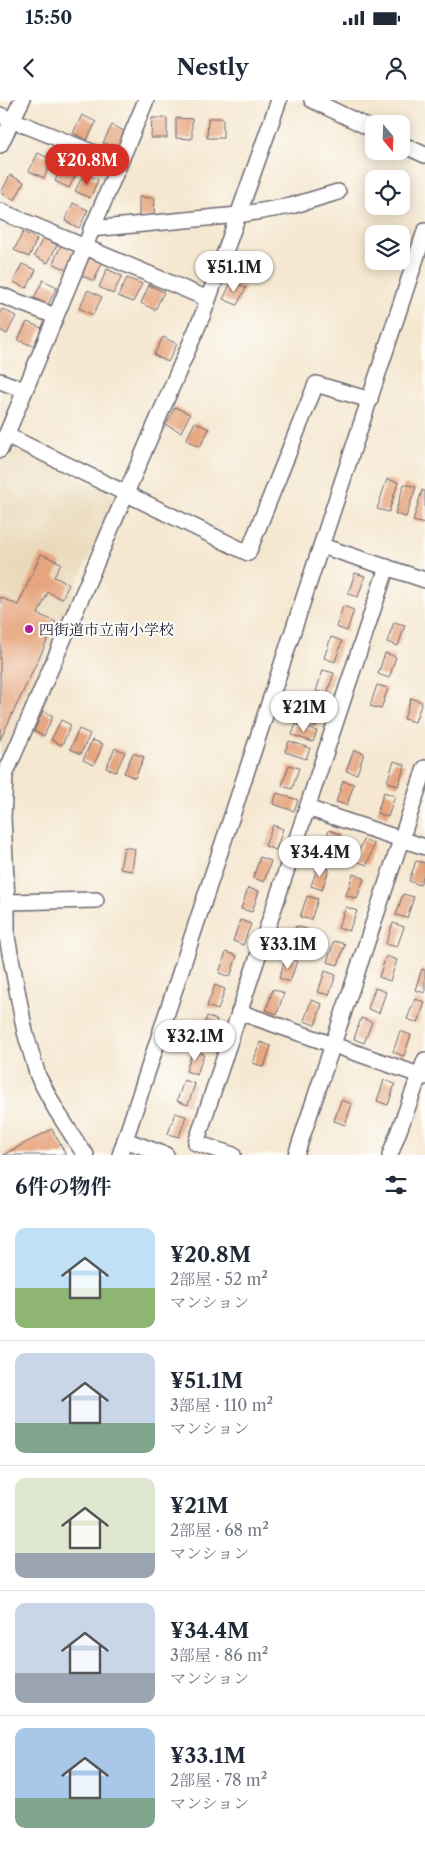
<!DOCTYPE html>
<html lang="ja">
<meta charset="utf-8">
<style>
body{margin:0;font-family:"Libre Caslon Text","Noto Serif JP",serif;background:#f6f6f7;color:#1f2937;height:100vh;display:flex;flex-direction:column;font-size:19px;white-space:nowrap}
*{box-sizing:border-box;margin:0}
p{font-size:16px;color:#747a83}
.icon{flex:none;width:28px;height:28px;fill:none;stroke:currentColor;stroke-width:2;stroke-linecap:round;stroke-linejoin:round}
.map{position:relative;height:1055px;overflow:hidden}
.sheet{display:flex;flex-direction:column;background:#fff;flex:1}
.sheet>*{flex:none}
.needle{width:32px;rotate:161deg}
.buttons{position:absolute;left:365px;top:15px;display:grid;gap:10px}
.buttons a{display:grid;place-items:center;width:45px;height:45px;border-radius:10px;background:#fff;box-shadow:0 2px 12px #0003;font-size:25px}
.price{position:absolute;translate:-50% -42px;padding:0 11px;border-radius:18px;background:#fff;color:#222;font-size:16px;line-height:32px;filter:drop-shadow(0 1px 2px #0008)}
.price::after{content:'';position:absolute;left:50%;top:30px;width:15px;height:11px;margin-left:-8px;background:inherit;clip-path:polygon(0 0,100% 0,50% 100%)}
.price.active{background:#d93025;color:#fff}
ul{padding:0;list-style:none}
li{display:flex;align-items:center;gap:15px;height:125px;padding:0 15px}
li+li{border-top:1px solid #e0e1e3}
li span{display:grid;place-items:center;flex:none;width:140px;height:100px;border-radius:10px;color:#555}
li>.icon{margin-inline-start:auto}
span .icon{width:60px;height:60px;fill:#fffc;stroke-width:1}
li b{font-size:21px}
h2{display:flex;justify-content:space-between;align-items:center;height:60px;padding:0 15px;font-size:21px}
.status{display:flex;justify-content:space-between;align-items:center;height:35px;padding:0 25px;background:#fff;direction:ltr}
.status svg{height:14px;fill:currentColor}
header{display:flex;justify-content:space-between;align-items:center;height:65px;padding:0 15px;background:#fff;font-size:22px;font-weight:700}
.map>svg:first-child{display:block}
.built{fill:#ead9ba}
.building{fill:#e6a57e}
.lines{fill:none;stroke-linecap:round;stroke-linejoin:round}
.minor-casing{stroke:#6c676f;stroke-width:18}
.minor{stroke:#fff;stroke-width:15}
.poi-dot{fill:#b5179e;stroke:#fdfcf7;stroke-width:2}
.labels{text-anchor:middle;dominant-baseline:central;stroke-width:4;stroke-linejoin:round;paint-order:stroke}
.poi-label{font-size:15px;fill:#22223b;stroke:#fdfcf7;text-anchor:start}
</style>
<div class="status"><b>15:50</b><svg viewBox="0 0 49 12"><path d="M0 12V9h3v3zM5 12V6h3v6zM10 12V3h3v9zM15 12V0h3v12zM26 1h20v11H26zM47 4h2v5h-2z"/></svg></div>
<header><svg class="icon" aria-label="back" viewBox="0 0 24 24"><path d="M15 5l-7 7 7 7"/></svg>Nestly<svg class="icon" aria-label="person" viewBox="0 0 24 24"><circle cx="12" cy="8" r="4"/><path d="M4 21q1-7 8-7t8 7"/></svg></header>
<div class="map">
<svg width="425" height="1055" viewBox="0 0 425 1055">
<rect width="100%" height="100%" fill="#fdfcf7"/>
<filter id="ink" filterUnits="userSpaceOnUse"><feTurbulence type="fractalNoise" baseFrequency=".02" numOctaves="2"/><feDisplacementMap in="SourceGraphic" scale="10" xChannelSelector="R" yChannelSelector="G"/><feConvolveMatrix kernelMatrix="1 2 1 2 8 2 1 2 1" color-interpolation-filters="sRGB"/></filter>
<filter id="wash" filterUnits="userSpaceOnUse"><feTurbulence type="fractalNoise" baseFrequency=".0096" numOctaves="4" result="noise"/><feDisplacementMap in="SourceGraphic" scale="20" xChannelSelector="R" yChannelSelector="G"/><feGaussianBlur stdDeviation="1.12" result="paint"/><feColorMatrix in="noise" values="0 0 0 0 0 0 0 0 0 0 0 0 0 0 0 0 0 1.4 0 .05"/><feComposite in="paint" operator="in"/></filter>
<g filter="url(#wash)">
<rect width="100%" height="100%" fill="#f5e7d0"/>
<path class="built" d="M 8,344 L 115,395 L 0,663 L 0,363 Z"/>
<g id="blocks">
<g class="building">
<path d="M 82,15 L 96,22 L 87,40 L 73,33 Z"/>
<path d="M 152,18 L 167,18 L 167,38 L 151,38 Z"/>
<path d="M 176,18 L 192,19 L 192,39 L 176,38 Z"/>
<path d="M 208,18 L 223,18 L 223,38 L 207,38 Z"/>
<path d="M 112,25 L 126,32 L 118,50 L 103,43 Z"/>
<path d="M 38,53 L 52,60 L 44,78 L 29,71 Z"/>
<path d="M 63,63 L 78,70 L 69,88 L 55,81 Z"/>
<path d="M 84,73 L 98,80 L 90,98 L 75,91 Z"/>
<path d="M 10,75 L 24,82 L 15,100 L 1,93 Z"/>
<path d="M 139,97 L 155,98 L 154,117 L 139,117 Z"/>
<path d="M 73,103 L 88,110 L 79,128 L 65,121 Z"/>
<path d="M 23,132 L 37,139 L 29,157 L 14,150 Z"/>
<path d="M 43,138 L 57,145 L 48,163 L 34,156 Z"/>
<path d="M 61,145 L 76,152 L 67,170 L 53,163 Z"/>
<path d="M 88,156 L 102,163 L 94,181 L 79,174 Z"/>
<path d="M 22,164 L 36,170 L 27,188 L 13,182 Z"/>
<path d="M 107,169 L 122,176 L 113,194 L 99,187 Z"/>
<path d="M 127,178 L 142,184 L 133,202 L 118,196 Z"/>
<path d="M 43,180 L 57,187 L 48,205 L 34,198 Z"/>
<path d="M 232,181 L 246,188 L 237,205 L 223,199 Z"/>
<path d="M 149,185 L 164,192 L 155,210 L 141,203 Z"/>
<path d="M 88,190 L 102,197 L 93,215 L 79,208 Z"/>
<path d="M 2,209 L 16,216 L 7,234 L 0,230 L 0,212 Z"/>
<path d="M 27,222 L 42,228 L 33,246 L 18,240 Z"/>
<path d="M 163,237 L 177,244 L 168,262 L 154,255 Z"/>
<path d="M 175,307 L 190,314 L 181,332 L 166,325 Z"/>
<path d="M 195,322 L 209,329 L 200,347 L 186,340 Z"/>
<path d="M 387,379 L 398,382 L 389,412 L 377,409 Z"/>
<path d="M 404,384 L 416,387 L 406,417 L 395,414 Z"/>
<path d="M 422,390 L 425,391 L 425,424 L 413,421 Z"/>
<path d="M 41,454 L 61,463 L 54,477 L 69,484 L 62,499 L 48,492 L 38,514 L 56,522 L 0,640 L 0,497 L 18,505 Z"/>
<path d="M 355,473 L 365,476 L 358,497 L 348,494 Z"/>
<path d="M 343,506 L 354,510 L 347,531 L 336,527 Z"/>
<path d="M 394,522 L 405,525 L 398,546 L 387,542 Z"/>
<path d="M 331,537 L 342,541 L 335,562 L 324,558 Z"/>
<path d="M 385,553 L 396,557 L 389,578 L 378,574 Z"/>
<path d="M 323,570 L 334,573 L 327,594 L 316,591 Z"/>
<path d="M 377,585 L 388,588 L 381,609 L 370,606 Z"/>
<path d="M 411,598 L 422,602 L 415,622 L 404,619 Z"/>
<path d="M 312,602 L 323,606 L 316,627 L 305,623 Z"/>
<path d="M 43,611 L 53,616 L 44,636 L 34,631 Z"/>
<path d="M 61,620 L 71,625 L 62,645 L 51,640 Z"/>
<path d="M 296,624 L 317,631 L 313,642 L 292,635 Z"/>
<path d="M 79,629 L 90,634 L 81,654 L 70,649 Z"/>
<path d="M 92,640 L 103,644 L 94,665 L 83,660 Z"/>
<path d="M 289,641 L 310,648 L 306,659 L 285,652 Z"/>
<path d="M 115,648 L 125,652 L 116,672 L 106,668 Z"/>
<path d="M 354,650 L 364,653 L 357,674 L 346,671 Z"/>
<path d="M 133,653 L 144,657 L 135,678 L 124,673 Z"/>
<path d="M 394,661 L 405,665 L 398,686 L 387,682 Z"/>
<path d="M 289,665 L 299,668 L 292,689 L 282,686 Z"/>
<path d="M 343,681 L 354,684 L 347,705 L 336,702 Z"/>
<path d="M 384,692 L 395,696 L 388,717 L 377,713 Z"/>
<path d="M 277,693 L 298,700 L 294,711 L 273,704 Z"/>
<path d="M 273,725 L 283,729 L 276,750 L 265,746 Z"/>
<path d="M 329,730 L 340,734 L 333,755 L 322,751 Z"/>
<path d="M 363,740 L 374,744 L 367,765 L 356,761 Z"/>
<path d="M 124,747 L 135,749 L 132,771 L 120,769 Z"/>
<path d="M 260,757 L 271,761 L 264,782 L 253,778 Z"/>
<path d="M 416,761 L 425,763 L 425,771 L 420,785 L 409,781 Z"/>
<path d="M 318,766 L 329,769 L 322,790 L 311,786 Z"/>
<path d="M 353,774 L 364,778 L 357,799 L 346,795 Z"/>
<path d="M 248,788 L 259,791 L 252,812 L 241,809 Z"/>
<path d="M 403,794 L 414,797 L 407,818 L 396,815 Z"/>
<path d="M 307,796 L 318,799 L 311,820 L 300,817 Z"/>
<path d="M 346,807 L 357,811 L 349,831 L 338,828 Z"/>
<path d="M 240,820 L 251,824 L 243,845 L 233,841 Z"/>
<path d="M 393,823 L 404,827 L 397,847 L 386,844 Z"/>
<path d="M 296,826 L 307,829 L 300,850 L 289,846 Z"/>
<path d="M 334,841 L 345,844 L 338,865 L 327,862 Z"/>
<path d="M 226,852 L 237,856 L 230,877 L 219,873 Z"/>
<path d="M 386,856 L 397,860 L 390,881 L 379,877 Z"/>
<path d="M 286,857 L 297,861 L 290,882 L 279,878 Z"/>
<path d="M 422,869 L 425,870 L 425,893 L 415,890 Z"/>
<path d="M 325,871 L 336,875 L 329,895 L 318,892 Z"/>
<path d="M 215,885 L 225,889 L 218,910 L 207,906 Z"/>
<path d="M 375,888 L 386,892 L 379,913 L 368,909 Z"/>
<path d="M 273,889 L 284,893 L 277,914 L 266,910 Z"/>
<path d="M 415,899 L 425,902 L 418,923 L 407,919 Z"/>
<path d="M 311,900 L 322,904 L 315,925 L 304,921 Z"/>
<path d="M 207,916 L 217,920 L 210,941 L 200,937 Z"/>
<path d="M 361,918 L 372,922 L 364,943 L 354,939 Z"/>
<path d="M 400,931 L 411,935 L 404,956 L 393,952 Z"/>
<path d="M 260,942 L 271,946 L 264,967 L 253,963 Z"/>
<path d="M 193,950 L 204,954 L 197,975 L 186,971 Z"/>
<path d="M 184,980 L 195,984 L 188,1005 L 177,1001 Z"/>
<path d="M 384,980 L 395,984 L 388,1005 L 377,1001 Z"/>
<path d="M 341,1000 L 352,1004 L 345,1025 L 334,1021 Z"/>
<path d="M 175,1013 L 186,1016 L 179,1037 L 168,1034 Z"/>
<path d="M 52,1029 L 66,1055 L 3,1055 Z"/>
</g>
</g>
</g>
<g filter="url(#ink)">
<use href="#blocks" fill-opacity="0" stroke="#6c676f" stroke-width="1"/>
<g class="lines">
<g class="minor-casing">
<g id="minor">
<path d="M 312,0 L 374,30"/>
<path d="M 0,15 L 119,63"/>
<path d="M 401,44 L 425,55"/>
<path d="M 0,45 L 22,0"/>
<path d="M 0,111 L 208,199"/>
<path d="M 91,129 L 238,115 L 291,106 L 338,92"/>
<path d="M 0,195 L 55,216"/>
<path d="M 0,281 L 24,290"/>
<path d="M 6,335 L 248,453 L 316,284 L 370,300"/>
<path d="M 0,350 L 146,0"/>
<path d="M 322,446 L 425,480"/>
<path d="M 307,708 L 425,747"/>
<path d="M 7,802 L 96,800"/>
<path d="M 239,912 L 425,977"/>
<path d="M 125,1040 L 166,1055"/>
<path d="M 86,1055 L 81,1049 L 56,1010 L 38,976 L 25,932 L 7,837 L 7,802 L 3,718 L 5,675 L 203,214 L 279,0"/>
<path d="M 120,1055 L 425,131"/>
<path d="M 233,1055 L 196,1043 L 387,467"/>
<path d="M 296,1055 L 425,668"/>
<path d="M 390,1055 L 425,960"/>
</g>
</g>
<use href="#minor" class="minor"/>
</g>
</g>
<circle class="poi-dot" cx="29" cy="529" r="5"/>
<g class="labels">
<g class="poi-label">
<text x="39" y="529">四街道市立南小学校</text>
</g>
</g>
</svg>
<div class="buttons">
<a><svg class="needle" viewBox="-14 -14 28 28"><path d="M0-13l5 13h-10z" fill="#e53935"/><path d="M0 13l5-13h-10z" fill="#747a83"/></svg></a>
<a><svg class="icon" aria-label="locate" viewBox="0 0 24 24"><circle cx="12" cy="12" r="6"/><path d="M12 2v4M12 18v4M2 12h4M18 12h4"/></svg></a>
<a><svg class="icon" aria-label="layers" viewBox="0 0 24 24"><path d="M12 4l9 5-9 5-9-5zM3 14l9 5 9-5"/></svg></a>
</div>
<b class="price active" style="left:87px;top:86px">¥20.8M</b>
<b class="price" style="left:234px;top:193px">¥51.1M</b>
<b class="price" style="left:304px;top:633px">¥21M</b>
<b class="price" style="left:320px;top:778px">¥34.4M</b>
<b class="price" style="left:288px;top:870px">¥33.1M</b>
<b class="price" style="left:195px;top:962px">¥32.1M</b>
</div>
<section class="sheet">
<h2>6件の物件<svg class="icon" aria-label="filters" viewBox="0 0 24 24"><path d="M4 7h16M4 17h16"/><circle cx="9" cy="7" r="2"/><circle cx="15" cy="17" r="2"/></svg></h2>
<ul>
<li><span style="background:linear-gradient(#bfe0f5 60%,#8fb573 0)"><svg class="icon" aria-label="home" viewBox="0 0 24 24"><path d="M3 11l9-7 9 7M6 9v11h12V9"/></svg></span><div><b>¥20.8M</b><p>2部屋 · 52 m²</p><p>マンション</p></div></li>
<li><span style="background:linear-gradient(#c9d6e8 70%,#7fa58c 0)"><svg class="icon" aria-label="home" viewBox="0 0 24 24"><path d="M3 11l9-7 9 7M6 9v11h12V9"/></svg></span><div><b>¥51.1M</b><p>3部屋 · 110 m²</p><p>マンション</p></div></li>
<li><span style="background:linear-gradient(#dfe7d0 75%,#9aa5b1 0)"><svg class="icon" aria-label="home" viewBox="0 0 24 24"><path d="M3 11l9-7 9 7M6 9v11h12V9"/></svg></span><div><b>¥21M</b><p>2部屋 · 68 m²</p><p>マンション</p></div></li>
<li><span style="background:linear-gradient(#c9d6e8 70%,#9aa5b1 0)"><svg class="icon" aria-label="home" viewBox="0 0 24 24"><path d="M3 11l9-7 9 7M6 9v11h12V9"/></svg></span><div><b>¥34.4M</b><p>3部屋 · 86 m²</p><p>マンション</p></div></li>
<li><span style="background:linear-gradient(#a9c7e8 70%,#7fa58c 0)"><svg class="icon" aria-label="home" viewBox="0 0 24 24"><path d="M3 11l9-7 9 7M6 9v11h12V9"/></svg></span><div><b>¥33.1M</b><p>2部屋 · 78 m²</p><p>マンション</p></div></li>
</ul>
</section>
